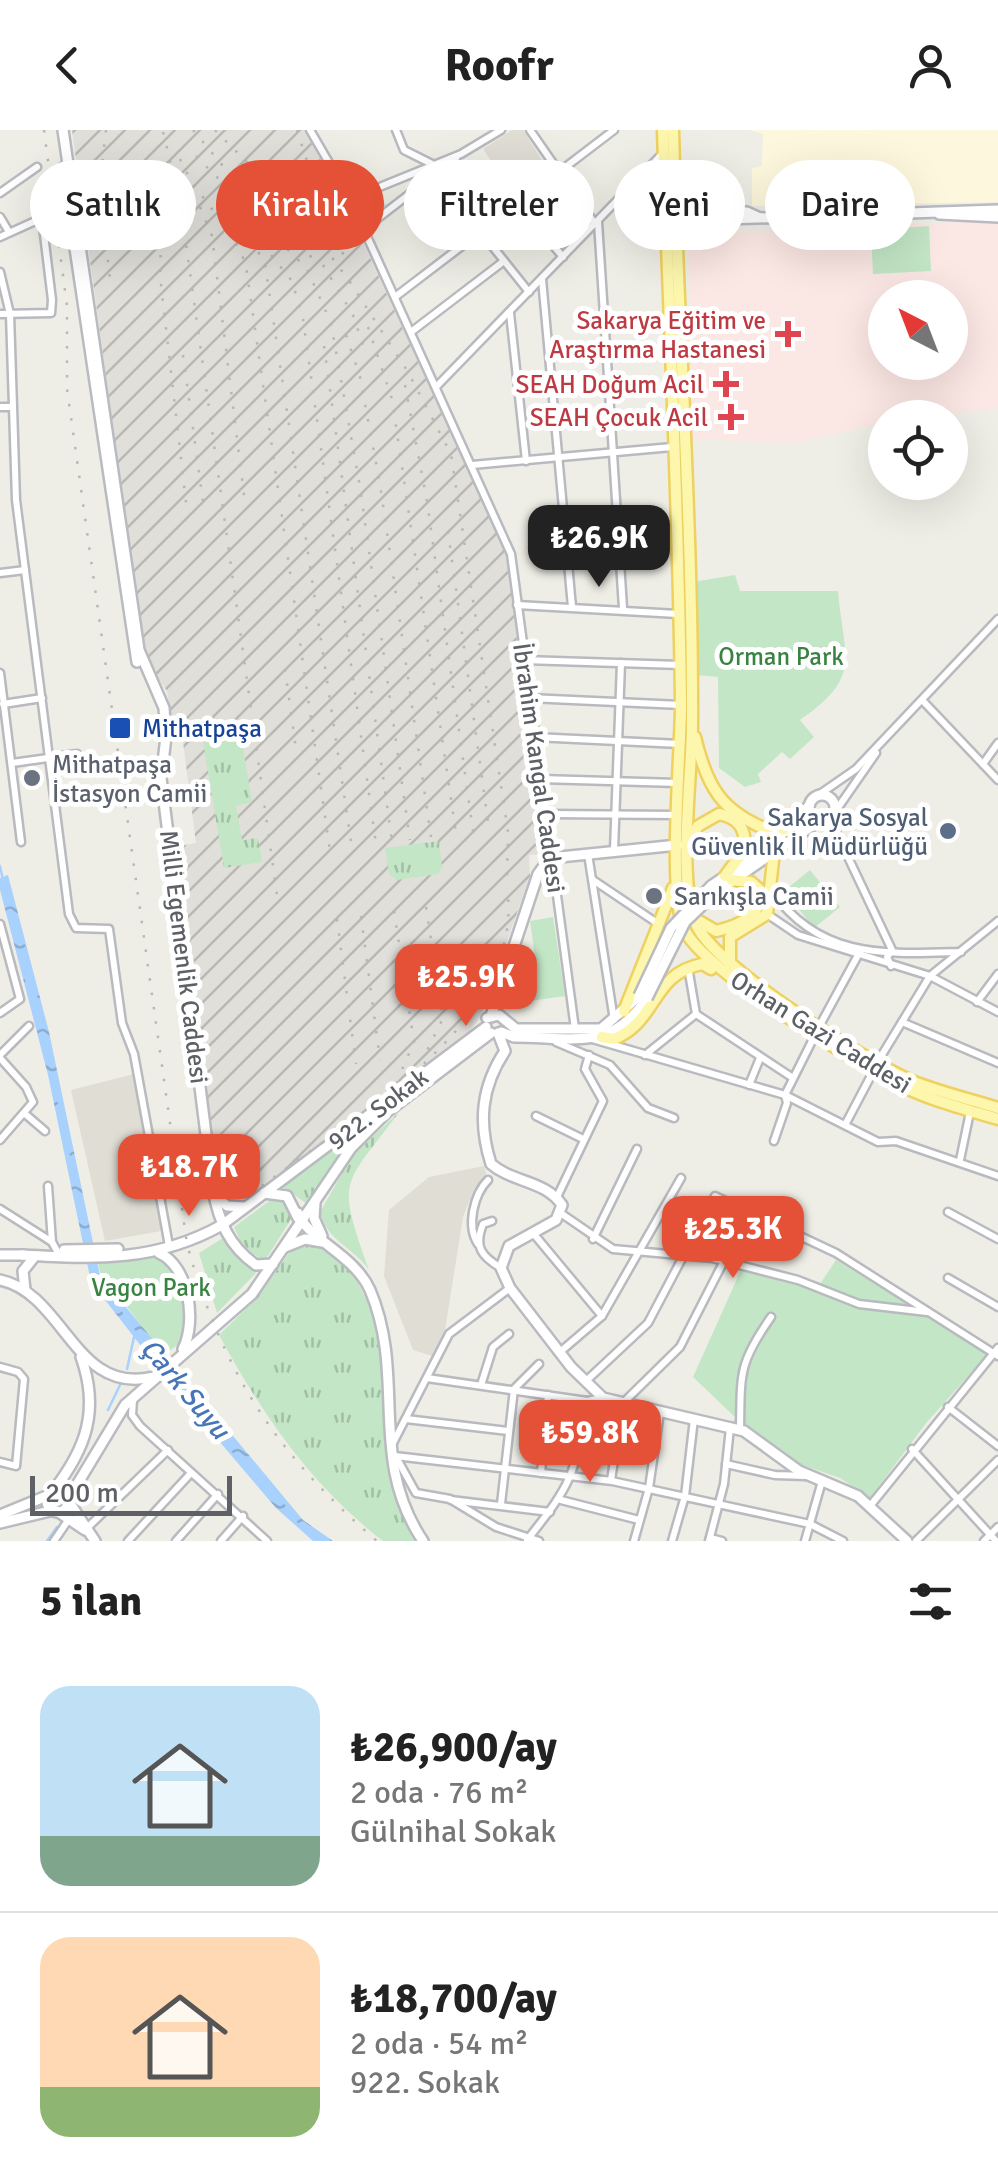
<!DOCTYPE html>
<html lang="tr">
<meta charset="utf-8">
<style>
body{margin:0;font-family:Signika,sans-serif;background:#f2f2f2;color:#222;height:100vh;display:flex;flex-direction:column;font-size:38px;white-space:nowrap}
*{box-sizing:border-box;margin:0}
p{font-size:32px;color:#767676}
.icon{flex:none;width:55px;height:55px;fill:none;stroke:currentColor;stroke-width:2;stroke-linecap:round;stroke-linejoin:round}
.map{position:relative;height:1411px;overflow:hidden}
.drawer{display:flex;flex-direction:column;background:#fff;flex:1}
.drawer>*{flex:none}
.guide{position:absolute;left:30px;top:30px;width:940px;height:90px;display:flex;gap:20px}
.needle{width:65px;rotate:318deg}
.buttons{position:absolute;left:868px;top:150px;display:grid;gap:20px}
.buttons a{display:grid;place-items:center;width:100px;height:100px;border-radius:50%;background:#fff;box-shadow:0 10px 40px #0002;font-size:50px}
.scale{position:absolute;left:30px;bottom:25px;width:202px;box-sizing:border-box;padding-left:10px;border:5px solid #5d6065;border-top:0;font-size:28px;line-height:35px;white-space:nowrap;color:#5d6065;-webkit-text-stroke:8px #fff;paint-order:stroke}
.price{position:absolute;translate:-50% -85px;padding:0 22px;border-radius:20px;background:#e55136;color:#fff;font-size:32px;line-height:65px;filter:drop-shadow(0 2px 5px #0008)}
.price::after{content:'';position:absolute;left:50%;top:60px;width:30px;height:22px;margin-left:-15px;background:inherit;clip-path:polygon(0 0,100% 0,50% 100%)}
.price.active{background:#222;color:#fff}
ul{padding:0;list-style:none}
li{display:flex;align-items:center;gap:30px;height:250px;padding:0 40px}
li+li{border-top:2px solid #e0e0e0}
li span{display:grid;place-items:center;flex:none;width:280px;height:200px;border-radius:30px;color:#555}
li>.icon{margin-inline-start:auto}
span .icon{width:120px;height:120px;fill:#fffc;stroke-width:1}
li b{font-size:42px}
h2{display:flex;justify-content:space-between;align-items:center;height:120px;padding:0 40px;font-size:42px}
.chip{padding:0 35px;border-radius:45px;background:#fff;box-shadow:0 10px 40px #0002;font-size:35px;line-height:90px}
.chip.active{background:#e55136;color:#fff}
header{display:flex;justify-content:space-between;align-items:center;height:130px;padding:0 40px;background:#fff;font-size:45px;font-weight:700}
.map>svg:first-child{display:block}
.commercial{fill:#fdf8dd}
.industrial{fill:url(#industrial-furrows)}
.education{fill:#dfddd4}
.medical{fill:#fbe7e3;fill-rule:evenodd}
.grass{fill:url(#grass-tufts)}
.park{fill:#c3e6c6}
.water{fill:url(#water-ripples)}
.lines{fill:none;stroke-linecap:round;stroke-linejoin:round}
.stream{stroke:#a8d1fd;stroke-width:2.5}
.street-casing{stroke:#b8babf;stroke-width:11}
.secondary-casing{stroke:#b9bbc1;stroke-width:14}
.primary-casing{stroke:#eed160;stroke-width:15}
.street{stroke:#fff;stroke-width:6}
.secondary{stroke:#fff;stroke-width:9}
.primary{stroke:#fdf6ad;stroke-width:10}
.rail{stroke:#b6b7b7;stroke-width:2.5;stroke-dasharray:2.5 12;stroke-linecap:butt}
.secondary-bridge-casing{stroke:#b9bbc1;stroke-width:14;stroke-linecap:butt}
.secondary-bridge{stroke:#fff;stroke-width:9}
.health-dot{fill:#e0444e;stroke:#fff;stroke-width:4}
.transit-dot{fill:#1a4fb4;stroke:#fff;stroke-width:4}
.worship-dot{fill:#6b7280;stroke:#fff;stroke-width:4}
.service-dot{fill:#5c6f8a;stroke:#fff;stroke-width:4}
.labels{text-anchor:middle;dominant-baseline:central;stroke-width:10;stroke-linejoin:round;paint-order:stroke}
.health-label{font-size:25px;fill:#be3a42;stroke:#fff;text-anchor:end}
.park-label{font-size:25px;fill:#378340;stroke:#fff}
.transit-label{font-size:25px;fill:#164399;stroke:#fff;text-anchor:start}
.worship-label{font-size:25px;fill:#5b616d;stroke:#fff;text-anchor:start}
.street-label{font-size:25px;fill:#5d6065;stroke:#fff}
.service-label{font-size:25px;fill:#4e5e75;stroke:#fff;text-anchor:end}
.water-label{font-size:28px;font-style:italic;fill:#4776b8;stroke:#fff}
</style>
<header><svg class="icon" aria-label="back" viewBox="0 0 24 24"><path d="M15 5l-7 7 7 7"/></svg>Roofr<svg class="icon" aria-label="person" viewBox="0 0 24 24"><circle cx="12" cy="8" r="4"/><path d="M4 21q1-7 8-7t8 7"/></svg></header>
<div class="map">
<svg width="998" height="1411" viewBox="0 0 998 1411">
<defs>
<pattern id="industrial-furrows" width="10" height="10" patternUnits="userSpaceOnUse" patternTransform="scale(2.5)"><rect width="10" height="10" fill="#e1dfda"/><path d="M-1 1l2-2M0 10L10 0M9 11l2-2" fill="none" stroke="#bab8b4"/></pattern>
<pattern id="grass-tufts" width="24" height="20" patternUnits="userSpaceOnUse" patternTransform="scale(2.5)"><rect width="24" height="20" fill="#c3e6c6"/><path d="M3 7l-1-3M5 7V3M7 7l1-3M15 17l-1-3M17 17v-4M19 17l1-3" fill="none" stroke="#a2bea4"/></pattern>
<pattern id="water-ripples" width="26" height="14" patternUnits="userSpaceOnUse" patternTransform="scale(2.5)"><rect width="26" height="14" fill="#a8d1fd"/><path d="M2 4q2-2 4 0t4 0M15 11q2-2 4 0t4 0" fill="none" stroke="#8cadd0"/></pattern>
</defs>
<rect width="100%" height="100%" fill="#efeee6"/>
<path class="commercial" d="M 750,0 L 998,0 L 998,72 L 752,76 L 752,38 L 762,36 L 763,4 Z"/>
<path class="industrial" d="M 72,0 L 304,0 L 345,73 L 506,424 L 544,724 L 529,725 L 530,746 L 480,888 L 467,904 L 256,1063 L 224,1067 L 218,1048 L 174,717 L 196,713 L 182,604 L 172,605 L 167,561 L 152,539 L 142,508 Z"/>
<g class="education">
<path d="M 512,0 L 523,0 L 550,43 L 490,88 L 467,57 L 496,38 L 483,19 Z"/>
<path d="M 134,944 L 161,1101 L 105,1111 L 71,960 Z"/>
<path d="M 484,1036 L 487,1047 L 474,1059 L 463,1087 L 445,1200 L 432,1226 L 413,1220 L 384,1146 L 389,1080 L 429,1047 Z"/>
</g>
<path class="medical" d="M 998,90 L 998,278 L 925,287 L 885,288 L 885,293 L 793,313 L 692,309 L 688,105 ZM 885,168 L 950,168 L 950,232 L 885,232 Z"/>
<g class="grass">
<path d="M 240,599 L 252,672 L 236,676 L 242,710 L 258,708 L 262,732 L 224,738 L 202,606 Z"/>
<path d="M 439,711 L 442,737 L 438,744 L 397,750 L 389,744 L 385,718 Z"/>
<path d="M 400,981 C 342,1059 336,1046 369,1140 C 354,1118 325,1109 320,1082 L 352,1026 Z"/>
<path d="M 348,1006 L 351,1011 L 307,1074 L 282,1056 Z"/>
<path d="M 273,1068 L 285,1070 L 293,1086 L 266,1129 L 260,1129 L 241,1113 L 234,1097 Z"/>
<path d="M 223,1108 L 256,1143 L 217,1183 L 199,1123 Z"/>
<path d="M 309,1112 L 346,1130 L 372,1180 L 387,1254 L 387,1339 L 416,1411 L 383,1411 C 312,1357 261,1283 219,1205 L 257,1168 L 294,1116 Z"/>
</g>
<g class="park">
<path d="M 374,61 L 386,75 L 366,89 L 358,72 Z"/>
<path d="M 929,96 L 931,141 L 873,144 L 871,100 Z"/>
<path d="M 735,445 L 740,461 L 838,461 C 844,530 863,546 800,590 L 814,607 L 790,629 L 782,622 L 758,644 L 761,652 L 745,657 L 719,638 L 718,547 L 696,545 L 693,452 Z"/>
<path d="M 810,740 L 840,777 L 814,798 L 784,761 Z"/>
<path d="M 553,787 L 565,866 L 523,872 L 519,845 L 537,841 L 530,791 Z"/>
<path d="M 169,1124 L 179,1140 L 188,1207 L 164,1225 L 100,1142 L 97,1129 Z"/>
<path d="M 836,1130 L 988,1224 L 927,1292 L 870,1368 L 840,1348 L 791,1331 L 758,1304 L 731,1293 L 736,1288 L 693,1247 L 741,1140 L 816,1160 Z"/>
</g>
<path class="water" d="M 8,745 L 49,902 L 100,1146 L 303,1390 L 333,1411 L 313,1411 L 276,1378 L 173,1257 L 91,1152 L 48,945 L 0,760 L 0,748 Z"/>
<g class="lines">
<g class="stream">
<path d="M 0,736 L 3,750"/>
<path d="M 127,1239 L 134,1207"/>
<path d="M 108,1280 L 120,1255"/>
<path d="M 47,1411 L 57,1397"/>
</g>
<g class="street-casing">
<g id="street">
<path d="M 310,0 L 350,69 L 511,424 L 575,899"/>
<path d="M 396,0 L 404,20 L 432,34"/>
<path d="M 530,0 L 595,94"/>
<path d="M 0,63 L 37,37"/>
<path d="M 350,69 L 461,24 L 501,0"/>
<path d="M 518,74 L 563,127"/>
<path d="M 0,87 L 9,102"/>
<path d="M 598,92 L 623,478"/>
<path d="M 364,99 L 456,28"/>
<path d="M 481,102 L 529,162"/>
<path d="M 0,107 L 42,88 L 52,170 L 51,183 L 0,184"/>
<path d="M 0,142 L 10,184 L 16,370 L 69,784 L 76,798 L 109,799 L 122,893 L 134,924 L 169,1116"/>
<path d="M 542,149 L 572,477"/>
<path d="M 395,167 L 614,0"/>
<path d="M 510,183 L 526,331"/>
<path d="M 411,202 L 504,131"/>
<path d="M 436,257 L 663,23"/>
<path d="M 0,277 L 12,277"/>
<path d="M 472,335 L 672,317"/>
<path d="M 0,443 L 25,440"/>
<path d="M 517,475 L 678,484"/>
<path d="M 524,530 L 680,535"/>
<path d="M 0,543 L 21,712"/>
<path d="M 529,568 L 681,575"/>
<path d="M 923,571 L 998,650"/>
<path d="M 3,574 L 42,568"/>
<path d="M 534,607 L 680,614"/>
<path d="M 12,633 L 77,624"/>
<path d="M 983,634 L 998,613"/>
<path d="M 540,649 L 678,653"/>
<path d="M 817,666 L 856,639 L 998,489"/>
<path d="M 835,682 L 876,623"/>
<path d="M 545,684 L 677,685"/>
<path d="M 830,689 L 892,820 L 887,827 L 891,836"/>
<path d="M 614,720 L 621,533"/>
<path d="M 588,724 L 614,890"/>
<path d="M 593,750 L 660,795"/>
<path d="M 772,761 C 820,830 887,824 961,822"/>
<path d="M 767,784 L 798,805 L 930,846 L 998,882"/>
<path d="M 0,794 L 20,869 L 0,883"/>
<path d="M 977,872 L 998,844"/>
<path d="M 696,884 L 793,948"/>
<path d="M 902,892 L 998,933"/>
<path d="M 820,895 L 857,827"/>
<path d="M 589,908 L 785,965 L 878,1012 L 896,1011 L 998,1046"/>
<path d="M 556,912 L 610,935 L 648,978 L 674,988"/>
<path d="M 0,925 L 29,896"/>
<path d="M 645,925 L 696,884 L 688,837"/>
<path d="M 0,928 L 26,957 L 33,972 L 0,1010"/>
<path d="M 877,933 L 930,846 L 998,791"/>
<path d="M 749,955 L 760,928"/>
<path d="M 24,983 L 45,1001"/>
<path d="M 536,986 L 583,1009"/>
<path d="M 845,995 L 874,940"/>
<path d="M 774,1011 L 787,973 L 785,965 L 816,903"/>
<path d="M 960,1030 L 970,982"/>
<path d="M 48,1056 L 52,1112 L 57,1121"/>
<path d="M 557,1067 L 603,971 L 585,939 L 589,925"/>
<path d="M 0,1079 L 52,1112"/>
<path d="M 559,1082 L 613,1119 L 712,1128 L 798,1150 L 859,1174 L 927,1182"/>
<path d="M 948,1082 L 998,1109"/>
<path d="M 492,1091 L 483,1094 C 474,1117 481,1126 501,1138"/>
<path d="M 533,1103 L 602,1186"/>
<path d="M 593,1109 L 637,1019"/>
<path d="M 478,1114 C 466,1096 474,1064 488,1050"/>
<path d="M 948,1148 L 998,1177"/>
<path d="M 560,1222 L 602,1186 L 681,1048"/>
<path d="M 0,1237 L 18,1242 L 24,1249 L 16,1336 L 0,1332"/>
<path d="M 427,1248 L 587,1271 L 603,1268"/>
<path d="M 586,1251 L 648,1193 L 715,1066 L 836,1123 L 998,1226"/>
<path d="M 481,1255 L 493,1217 L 509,1204"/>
<path d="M 133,1270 L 132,1285 L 140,1296 L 267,1411"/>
<path d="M 948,1277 L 998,1316"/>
<path d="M 406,1289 L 508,1301"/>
<path d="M 740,1300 C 741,1244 738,1234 771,1187"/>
<path d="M 393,1313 L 449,1204 L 510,1158"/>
<path d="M 912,1319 L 996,1411"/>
<path d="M 395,1326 L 612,1351 L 810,1394 L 843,1411"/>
<path d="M 396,1327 L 416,1363 L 450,1369 L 496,1397 L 539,1411"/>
<path d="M 726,1334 L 775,1345 L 806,1346"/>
<path d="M 541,1343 L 548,1265"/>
<path d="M 611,1350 L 623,1273 L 680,1217 L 748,1084"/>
<path d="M 451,1370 L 550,1382"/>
<path d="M 561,1370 L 639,1390"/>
<path d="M 501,1374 L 514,1259 L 539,1234"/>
<path d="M 870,1376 L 998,1218"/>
<path d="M 86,1399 L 168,1320"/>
<path d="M 710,1408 L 722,1411"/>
<path d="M 527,1410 C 574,1351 574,1346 587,1271"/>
<path d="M 54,1411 L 69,1389"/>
<path d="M 128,1411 L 191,1343"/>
<path d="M 176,1411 L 218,1364"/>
<path d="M 221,1411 L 243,1386"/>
<path d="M 634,1411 L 649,1358 L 660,1282"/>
<path d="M 672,1411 L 685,1366 L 694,1289"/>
<path d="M 709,1411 L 724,1354 L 730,1298"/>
<path d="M 805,1411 L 822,1351"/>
<path d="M 916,1411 L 998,1330"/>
<path d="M 984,1411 L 998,1397"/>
</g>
</g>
<g class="secondary-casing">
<g id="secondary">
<path d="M 63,0 L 139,520 L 164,578 L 166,607 L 161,648 L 213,1060 C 219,1092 229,1116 256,1135 L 273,1134"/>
<path d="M 63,38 L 137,532"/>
<path d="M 671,82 L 747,82 L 758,87"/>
<path d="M 939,84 L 998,87"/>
<path d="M 669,91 L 998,80"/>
<circle cx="822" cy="678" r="13"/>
<path d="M 711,756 L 771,715 L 809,676"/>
<path d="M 716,762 L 819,691"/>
<path d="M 491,886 L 538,744 L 550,728 L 678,715"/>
<path d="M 487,888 L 499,885 L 516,899 L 601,899 L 639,866"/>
<path d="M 501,902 L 514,907 C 572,907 612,922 647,868"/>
<path d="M 498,903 L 505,921 C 481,957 478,993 491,1034 C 513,1053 545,1050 562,1075 L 556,1090 L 509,1116 L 501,1138 L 510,1158 L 571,1237 L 603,1268 L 744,1301 L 799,1341 L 858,1366 L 907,1411"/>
<path d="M 264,1063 L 287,1066 L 298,1088"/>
<path d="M 215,1065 L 227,1076 L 244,1077"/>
<path d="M 315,1073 L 314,1088 L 322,1106"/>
<path d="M 298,1083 C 307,1109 354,1124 370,1160 C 407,1247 367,1328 423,1411"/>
<path d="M 285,1117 L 305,1109 L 322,1112"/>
<path d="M 64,1120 L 118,1119"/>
<path d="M 159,1123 C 189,1136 197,1191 183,1219"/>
<path d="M 0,1125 L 24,1125"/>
<path d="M 22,1125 C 96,1129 156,1132 222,1095 L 486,897"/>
<path d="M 0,1150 C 64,1163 75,1266 153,1247"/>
<path d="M 25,1160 L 23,1141 L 35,1126"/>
<circle cx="58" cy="1371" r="11"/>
<path d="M 53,1361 C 86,1319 100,1280 81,1227"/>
<path d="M 69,1368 L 125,1275 L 252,1164 L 351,1018 L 387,982 L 491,903"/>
<path d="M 69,1372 L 95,1411"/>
<path d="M 57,1381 L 85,1400"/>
<path d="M 0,1385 L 49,1365"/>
<path d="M 0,1393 L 54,1380"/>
</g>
</g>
<g class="primary-casing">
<g id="primary">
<path d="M 663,0 C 669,191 679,383 681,575 C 681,621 667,768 685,801 C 707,842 852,930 898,954 C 929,970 965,979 998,989"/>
<path d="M 673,0 C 678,198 693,398 692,596 C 692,645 676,759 698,798 C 721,840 865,931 912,951 C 939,962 969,969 998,978"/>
<path d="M 678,111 L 690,98 L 710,92"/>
<path d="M 695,607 C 707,657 721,682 771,701 L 791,698"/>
<path d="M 689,711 L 698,696 L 719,684 C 739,688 746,699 745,719 L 725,746"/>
<path d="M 694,788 L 716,801 C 738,796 763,786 760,760 L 751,752 L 732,750"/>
<path d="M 730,834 L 730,807 L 767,784 L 774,722"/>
<path d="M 624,881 L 673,758"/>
<path d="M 602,907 L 614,909 C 658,891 651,844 702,834 L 711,839"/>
</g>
</g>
<use href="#street" class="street"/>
<use href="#secondary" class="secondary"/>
<use href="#primary" class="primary"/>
<g class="rail">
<path d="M 44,0 L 67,176 L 67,259 L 187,1114 C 222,1242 277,1325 377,1411"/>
<path d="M 106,0 L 100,52 L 110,150"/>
<path d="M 193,0 L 223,36 L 274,76"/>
<path d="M 215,0 L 304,90 L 350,152 L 408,242 L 451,324 L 508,702 L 507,747"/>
<path d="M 297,0 L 323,81 L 345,128"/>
<path d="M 163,2 L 180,71 L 277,765"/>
<path d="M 196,26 L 307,139 L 331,193 L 360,357 L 410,710"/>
<path d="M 180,29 C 197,69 234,97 246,136 L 330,721"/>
<path d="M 163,38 L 160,146 L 187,381"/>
<path d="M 200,77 L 212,106 L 245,373"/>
<path d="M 283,91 L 312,128"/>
<path d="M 244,97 L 265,134 L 352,718"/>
<path d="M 262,114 L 292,151 L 303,189 L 376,714"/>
<path d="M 323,135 L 353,185 L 363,215"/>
<path d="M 368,197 L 392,269 L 456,703"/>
<path d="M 346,205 L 360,247 L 380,354 L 431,707"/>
<path d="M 324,216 L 392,712"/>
<path d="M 183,225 L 204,379"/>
<path d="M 405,255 L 427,371 L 473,701"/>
<path d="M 448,401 L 489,699"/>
<path d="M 285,539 L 296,619"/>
<path d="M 426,777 L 443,888 L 426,923"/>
<path d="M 394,781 L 414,912 L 400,944"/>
<path d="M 361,786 L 380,930"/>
<path d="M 337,789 L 356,934"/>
<path d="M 262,1056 C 353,987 519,897 508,766"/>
</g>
<g class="secondary-bridge-casing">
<g id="secondary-bridge">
<path d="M 639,866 L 671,798 L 711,756"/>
<path d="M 647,868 L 685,792 L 716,762"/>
</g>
</g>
<use href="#secondary-bridge" class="secondary-bridge"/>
</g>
<g class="health-dot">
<path d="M783 189h10v10h10v10h-10v10h-10v-10h-10v-10h10z"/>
<path d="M721 239h10v10h10v10h-10v10h-10v-10h-10v-10h10z"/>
<path d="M726 272h10v10h10v10h-10v10h-10v-10h-10v-10h10z"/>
</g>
<rect class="transit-dot" x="108" y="586" width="24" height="24" rx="5"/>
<g class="worship-dot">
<circle cx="32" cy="648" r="10"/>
<circle cx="654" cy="766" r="10"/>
</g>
<circle class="service-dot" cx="948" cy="701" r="10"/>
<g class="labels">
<g class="health-label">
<text x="766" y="190">Sakarya Eğitim ve<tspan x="766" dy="29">Araştırma Hastanesi</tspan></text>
<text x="704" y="254">SEAH Doğum Acil</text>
<text x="708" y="287">SEAH Çocuk Acil</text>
</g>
<g class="park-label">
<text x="781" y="526">Orman Park</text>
<text x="151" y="1157">Vagon Park</text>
</g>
<g class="transit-label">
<text x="142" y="598">Mithatpaşa</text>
</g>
<g class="worship-label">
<text x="52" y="634">Mithatpaşa<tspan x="52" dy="29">İstasyon Camii</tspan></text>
<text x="674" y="766">Sarıkışla Camii</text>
</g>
<g class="street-label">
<text transform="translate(539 638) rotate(82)">İbrahim Kangal Caddesi</text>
<text transform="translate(184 827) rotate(83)">Milli Egemenlik Caddesi</text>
<text transform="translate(821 902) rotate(32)">Orhan Gazi Caddesi</text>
<text transform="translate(378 979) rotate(-37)">922. Sokak</text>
</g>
<g class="service-label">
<text x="928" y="687">Sakarya Sosyal<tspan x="928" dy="29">Güvenlik İl Müdürlüğü</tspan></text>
</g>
<g class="water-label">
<text transform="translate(185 1259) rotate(50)">Çark Suyu</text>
</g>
</g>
</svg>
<div class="buttons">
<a><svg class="needle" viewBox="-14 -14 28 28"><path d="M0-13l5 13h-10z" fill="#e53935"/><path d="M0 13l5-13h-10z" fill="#767676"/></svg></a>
<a><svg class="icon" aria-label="locate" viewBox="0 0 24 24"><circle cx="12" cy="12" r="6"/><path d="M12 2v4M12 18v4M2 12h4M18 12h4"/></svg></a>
</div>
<div class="scale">200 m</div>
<b class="price active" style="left:599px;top:460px">₺26.9K</b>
<b class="price" style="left:466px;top:899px">₺25.9K</b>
<b class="price" style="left:189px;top:1089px">₺18.7K</b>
<b class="price" style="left:733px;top:1151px">₺25.3K</b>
<b class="price" style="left:590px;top:1355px">₺59.8K</b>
<div class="guide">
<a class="chip">Satılık</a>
<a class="chip active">Kiralık</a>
<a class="chip">Filtreler</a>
<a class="chip">Yeni</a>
<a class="chip">Daire</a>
</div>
</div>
<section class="drawer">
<h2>5 ilan<svg class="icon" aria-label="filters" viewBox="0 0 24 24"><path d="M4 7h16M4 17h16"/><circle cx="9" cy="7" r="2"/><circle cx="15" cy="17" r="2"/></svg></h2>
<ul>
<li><span style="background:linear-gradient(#bfe0f5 75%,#7fa58c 0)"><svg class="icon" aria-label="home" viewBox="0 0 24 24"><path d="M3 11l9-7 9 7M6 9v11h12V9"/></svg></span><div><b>₺26,900/ay</b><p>2 oda · 76 m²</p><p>Gülnihal Sokak</p></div></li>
<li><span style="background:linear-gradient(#ffd9b3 75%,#8fb573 0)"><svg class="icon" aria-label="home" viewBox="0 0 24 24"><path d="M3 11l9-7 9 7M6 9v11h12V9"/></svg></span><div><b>₺18,700/ay</b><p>2 oda · 54 m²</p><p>922. Sokak</p></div></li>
</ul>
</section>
